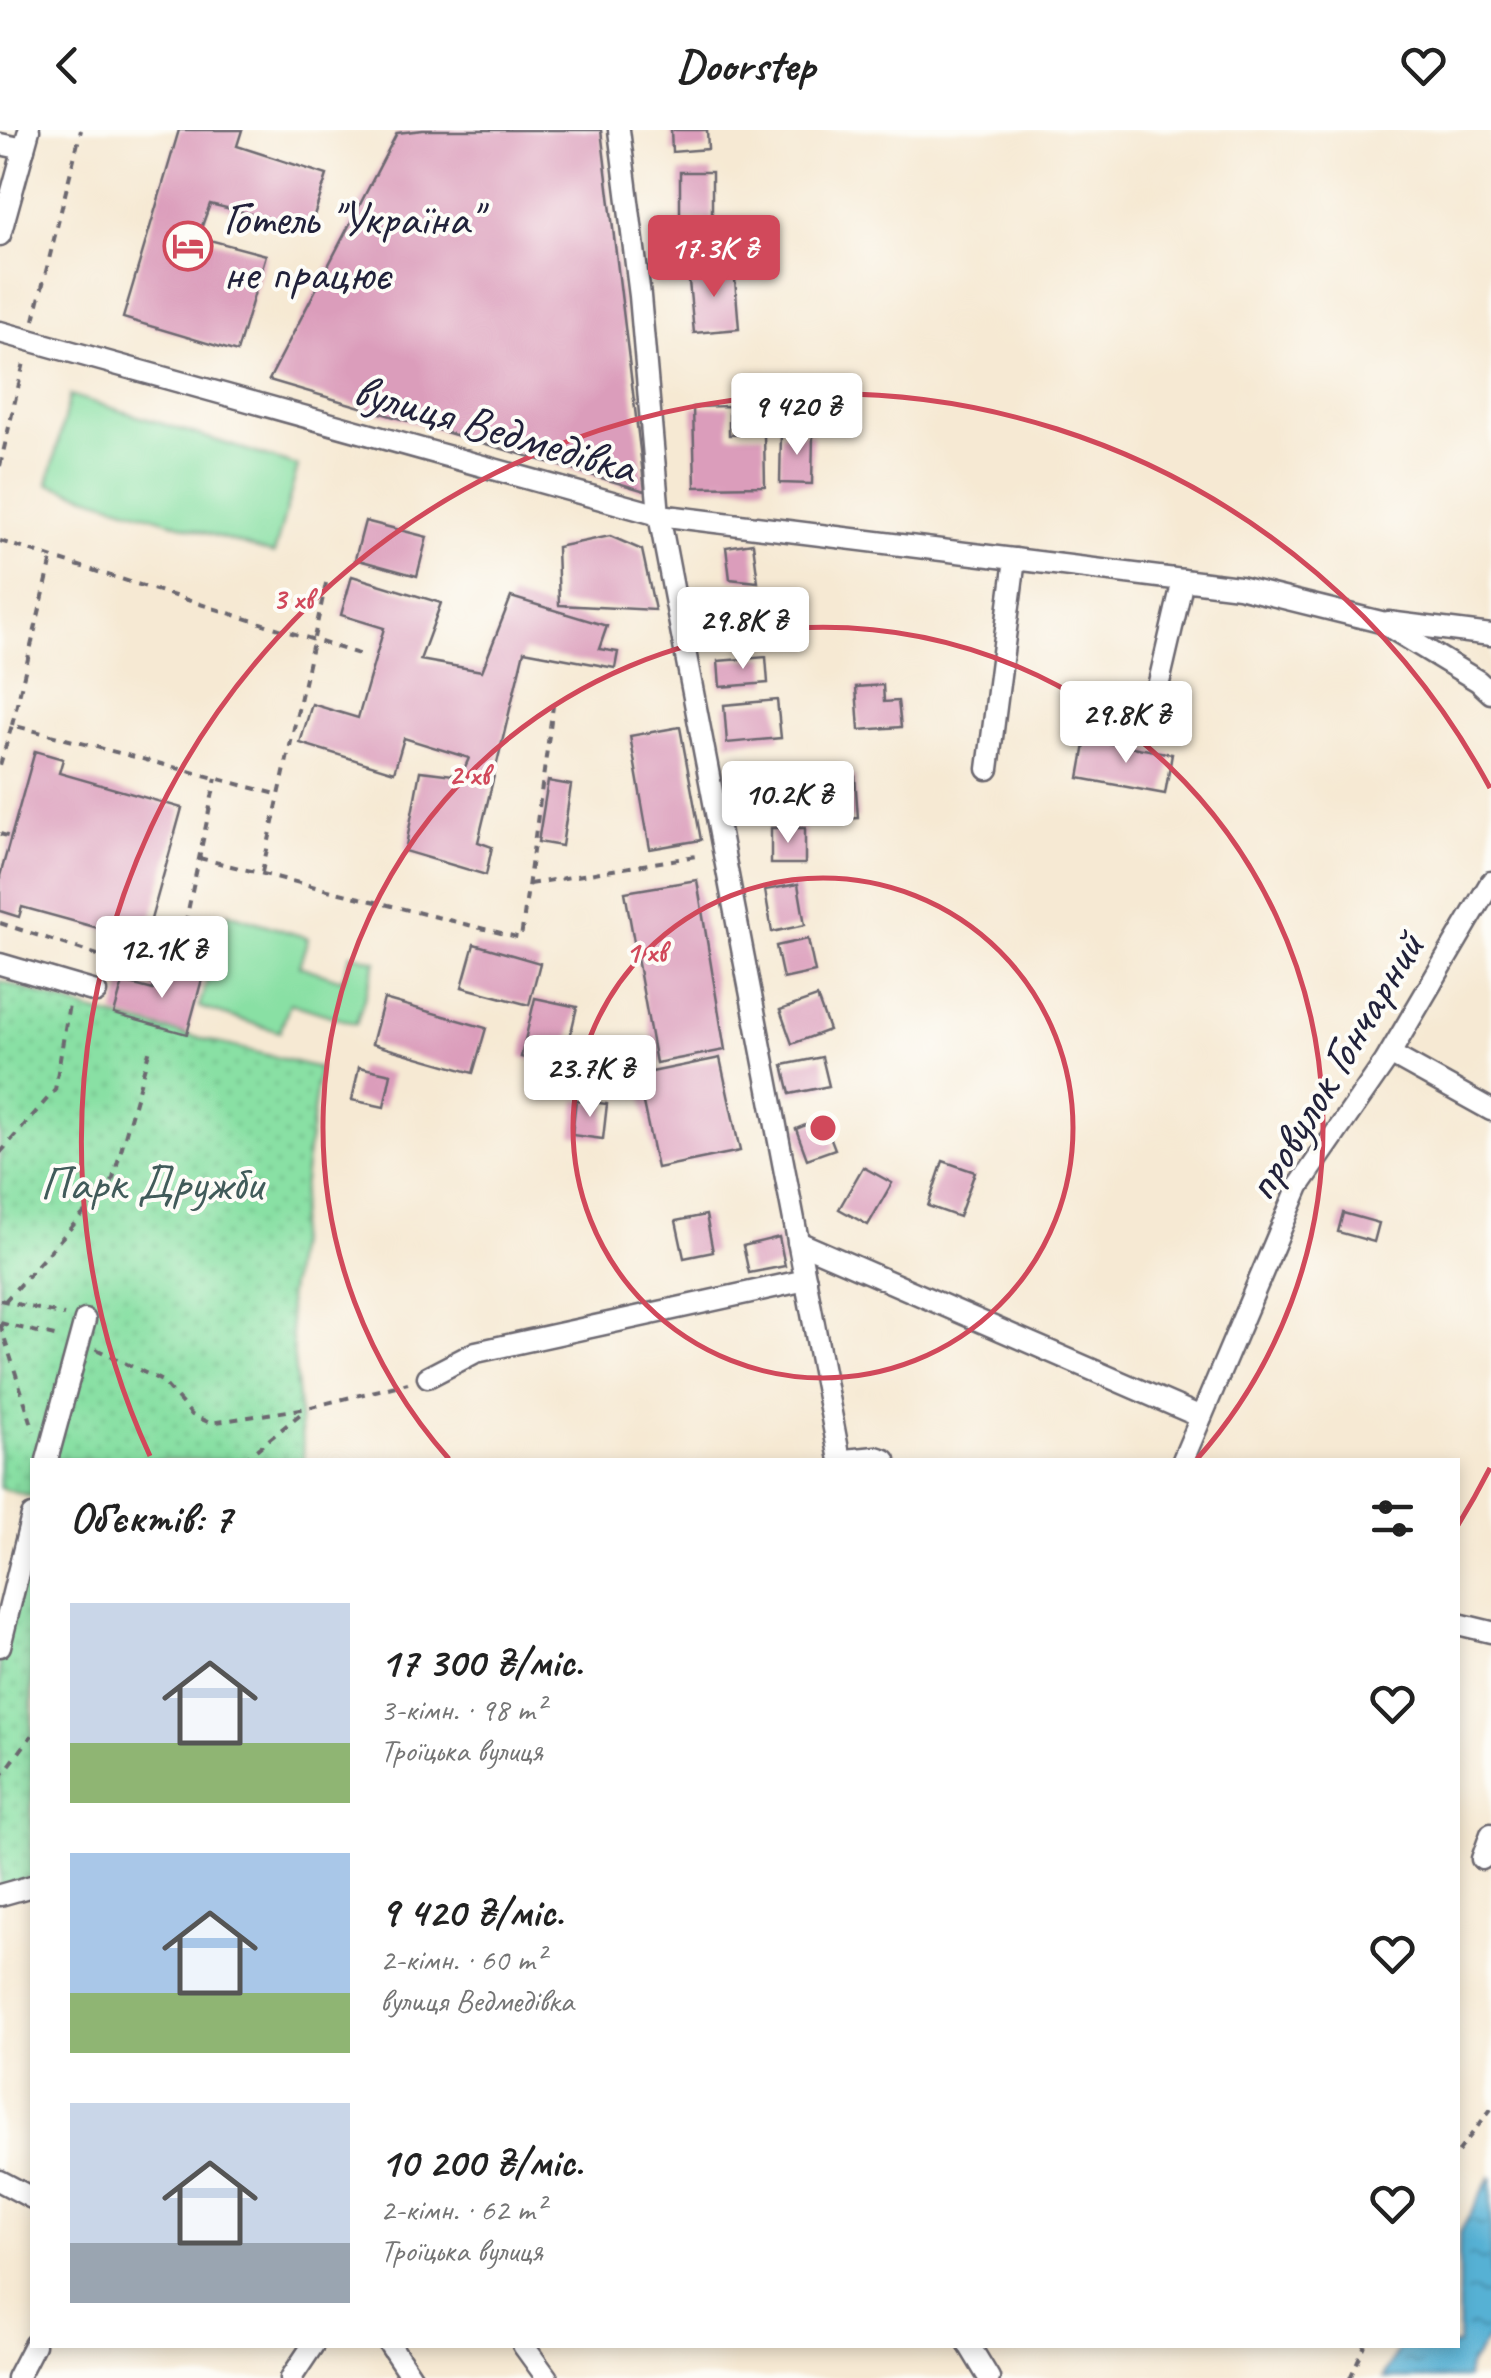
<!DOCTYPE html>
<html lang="uk">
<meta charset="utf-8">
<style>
body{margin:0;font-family:Caveat,sans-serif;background:#f2f2f2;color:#222;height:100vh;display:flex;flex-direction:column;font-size:38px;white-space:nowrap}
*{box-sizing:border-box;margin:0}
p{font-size:32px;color:#767676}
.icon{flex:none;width:55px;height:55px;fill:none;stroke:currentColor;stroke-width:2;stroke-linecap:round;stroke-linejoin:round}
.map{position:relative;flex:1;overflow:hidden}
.panel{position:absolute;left:30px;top:1328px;width:1430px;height:890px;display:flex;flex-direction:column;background:#fff;border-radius:0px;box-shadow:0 5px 15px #0003}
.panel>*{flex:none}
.price{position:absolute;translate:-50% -85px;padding:0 22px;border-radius:10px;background:#fff;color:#222;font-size:32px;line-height:65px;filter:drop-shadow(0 2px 5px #0008)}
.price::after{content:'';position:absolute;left:50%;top:60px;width:30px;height:22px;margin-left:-15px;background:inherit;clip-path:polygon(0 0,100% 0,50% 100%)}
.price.on{background:#d1495b;color:#fff}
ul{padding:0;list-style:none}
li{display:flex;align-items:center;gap:30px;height:250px;padding:0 40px}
li span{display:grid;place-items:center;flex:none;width:280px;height:200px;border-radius:0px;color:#555}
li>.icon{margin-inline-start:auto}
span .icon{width:120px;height:120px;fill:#fffc;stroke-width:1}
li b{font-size:42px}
h2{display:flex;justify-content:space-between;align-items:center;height:120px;padding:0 40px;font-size:42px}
header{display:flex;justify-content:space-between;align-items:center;height:130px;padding:0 40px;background:#fff;font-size:45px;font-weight:700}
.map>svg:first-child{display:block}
.park{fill:url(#park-dots);stroke:#568170;stroke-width:2.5}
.pitch{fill:#89e0a4;stroke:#568170;stroke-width:2.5}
.water{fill:url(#water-ripples);stroke:#3c6a88;stroke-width:2.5}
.building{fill:#db9dbb}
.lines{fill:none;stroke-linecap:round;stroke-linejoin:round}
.minor-casing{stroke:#6c6870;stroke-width:25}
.path{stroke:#6c6870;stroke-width:4;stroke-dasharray:8 8;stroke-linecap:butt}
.minor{stroke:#fff;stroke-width:20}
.ring{fill:none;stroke:#d1495b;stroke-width:5}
.labels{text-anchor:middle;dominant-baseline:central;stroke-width:8;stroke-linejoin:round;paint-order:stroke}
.poi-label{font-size:48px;fill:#22223b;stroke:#fdfcf7;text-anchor:start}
.street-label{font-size:48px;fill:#22223b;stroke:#fdfcf7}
.park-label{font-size:48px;fill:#415b5a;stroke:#fdfcf7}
.centre{fill:#d1495b;stroke:#fdfcf7;stroke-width:5}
.ring-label{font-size:30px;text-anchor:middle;font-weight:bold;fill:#d1495b;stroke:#fdfcf7;stroke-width:8;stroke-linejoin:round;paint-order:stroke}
</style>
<header><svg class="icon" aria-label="back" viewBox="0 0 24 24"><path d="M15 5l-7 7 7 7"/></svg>Doorstep<svg class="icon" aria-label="heart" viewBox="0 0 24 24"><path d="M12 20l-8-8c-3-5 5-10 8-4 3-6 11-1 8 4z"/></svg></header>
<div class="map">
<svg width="1491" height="2248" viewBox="0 0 1491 2248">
<defs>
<pattern id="park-dots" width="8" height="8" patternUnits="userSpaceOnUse" patternTransform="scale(2.5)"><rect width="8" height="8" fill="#89e0a4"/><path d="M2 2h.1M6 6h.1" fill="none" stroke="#76c08e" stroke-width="1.8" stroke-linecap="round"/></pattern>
<pattern id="water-ripples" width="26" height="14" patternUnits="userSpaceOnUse" patternTransform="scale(2.5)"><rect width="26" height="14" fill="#56b1d4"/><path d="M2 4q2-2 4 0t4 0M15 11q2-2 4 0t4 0" fill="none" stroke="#4790ad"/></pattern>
</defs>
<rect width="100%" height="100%" fill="#fdfcf7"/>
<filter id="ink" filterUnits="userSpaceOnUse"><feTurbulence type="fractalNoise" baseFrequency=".01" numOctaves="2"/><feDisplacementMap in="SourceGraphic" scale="20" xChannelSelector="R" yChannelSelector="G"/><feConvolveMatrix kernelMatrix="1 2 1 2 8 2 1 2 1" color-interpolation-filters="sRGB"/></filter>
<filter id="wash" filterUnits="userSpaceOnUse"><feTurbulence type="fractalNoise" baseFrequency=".0048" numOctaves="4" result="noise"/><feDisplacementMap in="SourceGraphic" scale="40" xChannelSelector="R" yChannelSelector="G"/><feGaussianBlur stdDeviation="2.25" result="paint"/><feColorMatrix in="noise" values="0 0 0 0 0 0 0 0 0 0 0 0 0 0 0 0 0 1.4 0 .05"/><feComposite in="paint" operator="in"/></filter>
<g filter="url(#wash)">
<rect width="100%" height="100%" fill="#f6e9d3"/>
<g class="park">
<path d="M 0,851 L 94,882 L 319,938 L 288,1170 L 304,1330 L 32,1330 L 32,1367 L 0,1358 Z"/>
<path d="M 32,1387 L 32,1747 L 0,1759 L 0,1523 Z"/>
</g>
<g class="pitch">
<path d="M 70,265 L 298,336 L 274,424 L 48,354 Z"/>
<path d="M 228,783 L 308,808 L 299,836 L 342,850 L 351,824 L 376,831 L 356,894 L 290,873 L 280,902 L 199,877 Z"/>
</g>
<path class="water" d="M 1491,2046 L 1491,2204 L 1468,2238 L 1467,2248 L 1383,2248 L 1400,2215 L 1458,2215 L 1459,2104 Z"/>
<g id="blocks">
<g class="building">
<path d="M 179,0 L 242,0 L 237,16 L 327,45 L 310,98 L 210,74 L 198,107 L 266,125 L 237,222 L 123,188 Z"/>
<path d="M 423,0 L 601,0 L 645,361 L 269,250 L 397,3 Z"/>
<path d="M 671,0 L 707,0 L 708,19 L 672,22 Z"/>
<rect x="680" y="42" width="32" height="48"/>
<path d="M 734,137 L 739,199 L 694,203 L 688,141 Z"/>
<path d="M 729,276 L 729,305 L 764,304 L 765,356 L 695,357 L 693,277 Z"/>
<path d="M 781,303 L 813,304 L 812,354 L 780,353 Z"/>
<path d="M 365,391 L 427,407 L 417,446 L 355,429 Z"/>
<path d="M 610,406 L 642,420 L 655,480 L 559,475 L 557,417 Z"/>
<path d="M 753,413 L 758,452 L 730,449 L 726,417 Z"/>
<path d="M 352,446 L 441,473 L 420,530 L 482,541 L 511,467 L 607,496 L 599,519 L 618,522 L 615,538 L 524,521 L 478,712 L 492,717 L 486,745 L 405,721 L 420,641 L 461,646 L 469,628 L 404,608 L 394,642 L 300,613 L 312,574 L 358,588 L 384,498 L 341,485 Z"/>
<path d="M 766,527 L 768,553 L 720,557 L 718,531 Z"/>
<path d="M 883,555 L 884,572 L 898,571 L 901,597 L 859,600 L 856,557 Z"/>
<path d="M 777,570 L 781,608 L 727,613 L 724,575 Z"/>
<path d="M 680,597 L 701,710 L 650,719 L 630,606 Z"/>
<path d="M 1086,609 L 1172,624 L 1165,664 L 1079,648 Z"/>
<path d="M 35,621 L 63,629 L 59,643 L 182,678 L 145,811 L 22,777 L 19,787 L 0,781 L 0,746 Z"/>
<path d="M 780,633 L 785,673 L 754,677 L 748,637 Z"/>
<path d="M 855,646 L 858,688 L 819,691 L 816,649 Z"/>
<path d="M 548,651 L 571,655 L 562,716 L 538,712 Z"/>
<rect x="771" y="698" width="34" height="36"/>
<path d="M 697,750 L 725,920 L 656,933 L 625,762 Z"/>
<path d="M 798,754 L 805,795 L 772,802 L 765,760 Z"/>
<path d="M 808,809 L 815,842 L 783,849 L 776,816 Z"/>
<path d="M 474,814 L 540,833 L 529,875 L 462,857 Z"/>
<path d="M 159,837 L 202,849 L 187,904 L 114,884 L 123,852 L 153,860 Z"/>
<path d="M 817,867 L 829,900 L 792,914 L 780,880 Z"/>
<path d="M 535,868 L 577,877 L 563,937 L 521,927 Z"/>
<path d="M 384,869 L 486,898 L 473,943 L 372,914 Z"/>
<path d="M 822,927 L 829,956 L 790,964 L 783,935 Z"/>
<path d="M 720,928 L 740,1021 L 657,1038 L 637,945 Z"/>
<path d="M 359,937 L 391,944 L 384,977 L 352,970 Z"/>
<path d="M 576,970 L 607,974 L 603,1009 L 572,1005 Z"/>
<path d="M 823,988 L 835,1019 L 807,1029 L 796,999 Z"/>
<path d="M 943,1031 L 975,1042 L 959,1087 L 928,1076 Z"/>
<path d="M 863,1037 L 892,1053 L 868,1095 L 839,1079 Z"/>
<path d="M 1343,1083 L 1379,1093 L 1374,1112 L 1338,1102 Z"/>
<path d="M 706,1085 L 713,1122 L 684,1128 L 676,1091 Z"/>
<path d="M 779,1107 L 785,1136 L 749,1143 L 743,1116 Z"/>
</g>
</g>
</g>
<g filter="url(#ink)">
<use href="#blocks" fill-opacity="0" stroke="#6c6870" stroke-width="2.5"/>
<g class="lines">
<g class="minor-casing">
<g id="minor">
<path d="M 619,0 L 640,166 L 659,385 L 840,1330"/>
<path d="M 0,14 L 24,19"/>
<path d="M 0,105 L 29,0"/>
<path d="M 0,202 L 659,385 L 1239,457 L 1381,492 L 1478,551 L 1491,563"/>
<path d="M 1388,492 L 1491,505"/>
<path d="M 1153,578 L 1183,450"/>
<path d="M 988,639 L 1015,429"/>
<path d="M 0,834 L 96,862"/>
<path d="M 1390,924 L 1491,980"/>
<path d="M 798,1112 L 1201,1287"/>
<path d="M 428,1247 L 476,1222 L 806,1150"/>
<path d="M 47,1330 L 85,1190"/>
<path d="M 845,1330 L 876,1327 L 885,1330"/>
<path d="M 1183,1330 L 1299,1056 L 1385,932 L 1491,752"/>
<path d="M 1458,1494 L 1491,1502"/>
<path d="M 0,1516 L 32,1386"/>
<path d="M 1482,1729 L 1491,1704"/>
<path d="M 0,1765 L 32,1756"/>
<path d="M 0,2051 L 32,2068"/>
<path d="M 390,2215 L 412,2248"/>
<path d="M 523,2215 L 547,2248"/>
<path d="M 969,2215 L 989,2248"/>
<path d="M 17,2248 L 34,2215"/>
<path d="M 291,2248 L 313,2215"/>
</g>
</g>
<g class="path">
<path d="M 34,190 L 81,0"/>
<path d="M 0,336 L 25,228"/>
<path d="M 0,411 L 362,525"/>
<path d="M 12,595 L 52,429"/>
<path d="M 0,635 L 12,595 L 280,665"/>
<path d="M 0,704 L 11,707"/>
<path d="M 199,728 L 521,808 L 553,576"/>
<path d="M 262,742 L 327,449"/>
<path d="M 529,754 L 702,725"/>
<path d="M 0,793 L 131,836 L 177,833 L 216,648"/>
<path d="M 0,1023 L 55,960 L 69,874"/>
<path d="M 0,1170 L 64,1185"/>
<path d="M 5,1171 L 112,1052 L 151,915"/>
<path d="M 0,1193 L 59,1207"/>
<path d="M 0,1194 L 34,1301"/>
<path d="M 96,1219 L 162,1251 L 192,1285 L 210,1293 L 307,1278 L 408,1253"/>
<path d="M 244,1330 L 304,1281"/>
<path d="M 0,1648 L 32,1605"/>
<path d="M 1458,2022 L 1491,1979"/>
<path d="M 1350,2248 L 1365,2215"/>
</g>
<use href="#minor" class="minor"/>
</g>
</g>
<g class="ring">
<circle cx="823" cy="998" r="250"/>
<path d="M449 1329A500 500 0 1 1 1197 1329"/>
<path d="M1490 1338A749 749 0 0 1 1458 1395M150 1326A749 749 0 0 1 1490 658"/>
</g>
<defs>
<g id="hotel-ring" transform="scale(2.5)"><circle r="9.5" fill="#fdfcf7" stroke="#d1495b" stroke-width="1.5"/><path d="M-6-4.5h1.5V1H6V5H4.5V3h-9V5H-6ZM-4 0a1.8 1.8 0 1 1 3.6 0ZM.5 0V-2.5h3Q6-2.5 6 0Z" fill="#d1495b"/></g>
</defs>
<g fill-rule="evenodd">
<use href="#hotel-ring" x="188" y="116"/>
</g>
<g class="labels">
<g class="poi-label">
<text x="223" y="88">Готель "Україна"<tspan x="223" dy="55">не працює</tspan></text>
</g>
<g class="street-label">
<text transform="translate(495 298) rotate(16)">вулиця Ведмедівка</text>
<text transform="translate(1334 936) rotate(-59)">провулок Гончарний</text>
</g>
<g class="park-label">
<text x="151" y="1053">Парк Дружби</text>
</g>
</g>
<circle cx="823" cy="998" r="15" class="centre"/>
<g class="ring-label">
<text x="293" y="479">3 хв</text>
<text x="469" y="655">2 хв</text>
<text x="646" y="832">1 хв</text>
</g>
</svg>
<b class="price on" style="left:714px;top:170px">17.3K ₴</b>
<b class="price" style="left:797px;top:328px">9 420 ₴</b>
<b class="price" style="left:743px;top:542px">29.8K ₴</b>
<b class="price" style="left:1126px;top:636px">29.8K ₴</b>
<b class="price" style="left:788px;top:716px">10.2K ₴</b>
<b class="price" style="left:162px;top:871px">12.1K ₴</b>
<b class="price" style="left:590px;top:990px">23.7K ₴</b>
<section class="panel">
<h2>Об’єктів: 7<svg class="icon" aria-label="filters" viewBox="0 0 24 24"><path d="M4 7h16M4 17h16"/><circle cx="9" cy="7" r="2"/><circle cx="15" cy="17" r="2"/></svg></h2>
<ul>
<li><span style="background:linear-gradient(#c9d6e8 70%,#8fb573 0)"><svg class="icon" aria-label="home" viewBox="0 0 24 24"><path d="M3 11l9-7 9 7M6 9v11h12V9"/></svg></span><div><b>17 300 ₴/міс.</b><p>3-кімн. · 98 m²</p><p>Троїцька вулиця</p></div><svg class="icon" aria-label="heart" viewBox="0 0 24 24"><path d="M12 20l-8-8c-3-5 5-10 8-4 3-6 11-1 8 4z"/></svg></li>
<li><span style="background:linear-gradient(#a9c7e8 70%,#8fb573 0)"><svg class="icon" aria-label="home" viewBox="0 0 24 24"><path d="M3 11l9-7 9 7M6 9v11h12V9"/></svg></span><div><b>9 420 ₴/міс.</b><p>2-кімн. · 60 m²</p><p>вулиця Ведмедівка</p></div><svg class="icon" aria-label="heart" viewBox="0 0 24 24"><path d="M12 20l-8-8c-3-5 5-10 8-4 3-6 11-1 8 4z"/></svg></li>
<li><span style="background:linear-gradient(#c9d6e8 70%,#9aa5b1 0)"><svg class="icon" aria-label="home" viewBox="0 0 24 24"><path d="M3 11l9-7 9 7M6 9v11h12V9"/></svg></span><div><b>10 200 ₴/міс.</b><p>2-кімн. · 62 m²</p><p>Троїцька вулиця</p></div><svg class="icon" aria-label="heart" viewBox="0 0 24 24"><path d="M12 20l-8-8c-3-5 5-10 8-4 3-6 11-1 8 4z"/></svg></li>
</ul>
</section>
</div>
